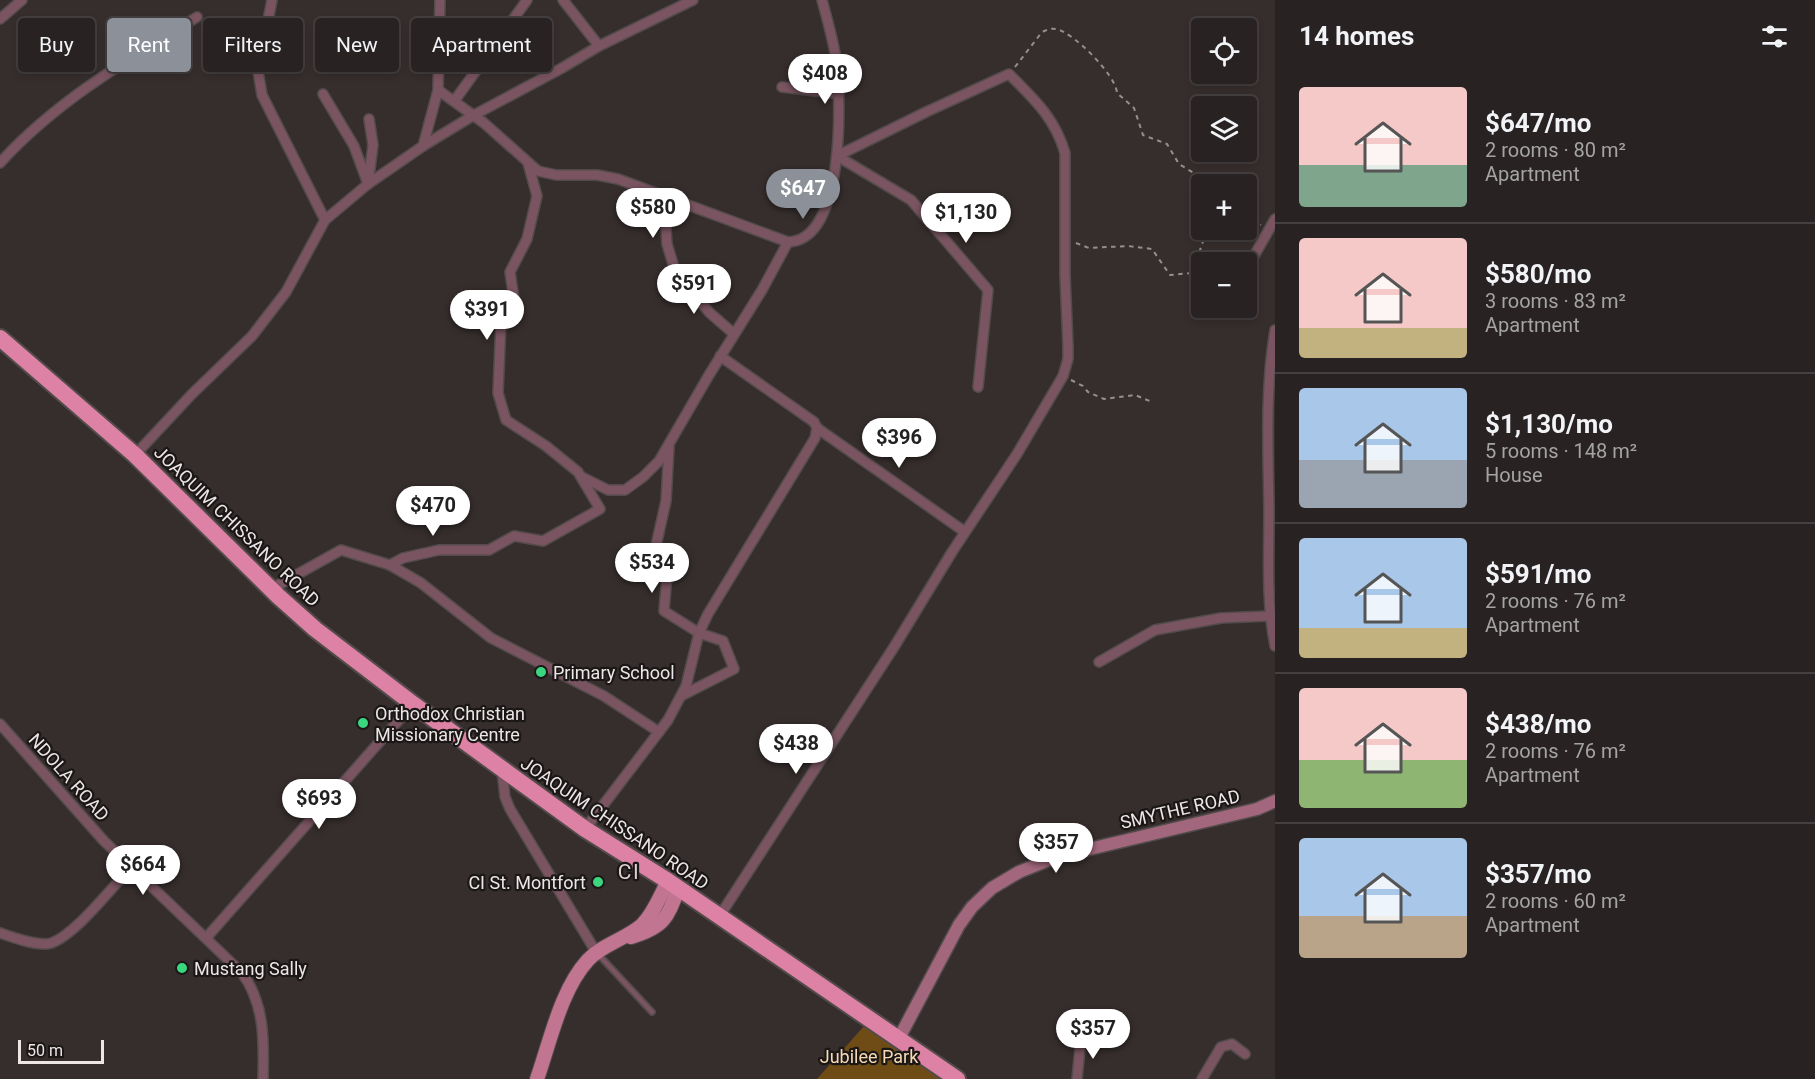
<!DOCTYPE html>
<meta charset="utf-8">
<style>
body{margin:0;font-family:Roboto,sans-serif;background:#302a2a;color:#f1f3f6;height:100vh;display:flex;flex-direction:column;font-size:22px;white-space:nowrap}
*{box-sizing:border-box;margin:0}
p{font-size:20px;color:#a5a4a5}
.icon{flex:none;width:33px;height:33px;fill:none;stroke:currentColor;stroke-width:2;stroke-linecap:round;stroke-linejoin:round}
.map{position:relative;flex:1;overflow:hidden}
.drawer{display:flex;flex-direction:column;background:#282222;width:540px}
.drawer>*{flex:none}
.guide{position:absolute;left:18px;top:18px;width:570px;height:54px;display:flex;gap:12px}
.fabs{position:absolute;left:1191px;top:18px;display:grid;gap:12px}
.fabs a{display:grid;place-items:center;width:66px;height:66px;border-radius:6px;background:#282222;box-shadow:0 3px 9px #0003,0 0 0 2px #443f40;font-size:30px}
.scale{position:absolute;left:18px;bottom:15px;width:86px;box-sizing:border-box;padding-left:6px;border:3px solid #ece6e6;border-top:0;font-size:16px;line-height:21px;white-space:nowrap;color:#ece6e6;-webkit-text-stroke:4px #1b1717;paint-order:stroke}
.price{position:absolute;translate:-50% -51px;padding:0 14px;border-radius:21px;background:#fff;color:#222;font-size:20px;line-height:39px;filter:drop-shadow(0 2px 3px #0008)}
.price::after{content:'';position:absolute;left:50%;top:36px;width:18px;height:14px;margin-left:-9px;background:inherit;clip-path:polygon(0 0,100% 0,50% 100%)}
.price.active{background:#8c9099;color:#fff}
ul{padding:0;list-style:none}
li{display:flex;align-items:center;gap:18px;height:150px;padding:0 24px}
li+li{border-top:2px solid #443f40}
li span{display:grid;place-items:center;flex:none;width:168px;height:120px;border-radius:6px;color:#555}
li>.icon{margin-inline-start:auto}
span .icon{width:72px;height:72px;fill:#fffc;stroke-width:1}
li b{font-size:26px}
h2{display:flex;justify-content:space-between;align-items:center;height:72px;padding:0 24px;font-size:26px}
.tag{padding:0 21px;border-radius:6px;background:#282222;box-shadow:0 3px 9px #0003,0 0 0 2px #443f40;font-size:21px;line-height:54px}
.tag.active{background:#8c9099;color:#fff}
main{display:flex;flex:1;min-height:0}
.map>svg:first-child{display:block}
.green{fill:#6f4c15}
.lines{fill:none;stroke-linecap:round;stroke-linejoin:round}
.lane-casing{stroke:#534b4b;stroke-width:8}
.street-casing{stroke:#534b4b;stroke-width:12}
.secondary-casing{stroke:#534b4b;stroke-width:15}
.primary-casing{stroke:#534b4b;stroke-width:16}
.highway-casing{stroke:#534b4b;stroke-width:20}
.path{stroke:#968f8f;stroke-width:2;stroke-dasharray:4.5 4.5;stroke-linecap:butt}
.lane{stroke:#7a5461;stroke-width:4.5}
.street{stroke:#7a5461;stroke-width:9}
.secondary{stroke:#a2677d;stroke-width:12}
.primary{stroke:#c17591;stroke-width:14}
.highway{stroke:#dd82a4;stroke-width:16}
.poi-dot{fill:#3bd77e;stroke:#1b1717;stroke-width:2}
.labels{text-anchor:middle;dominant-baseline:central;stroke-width:4.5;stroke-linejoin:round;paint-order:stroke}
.street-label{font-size:18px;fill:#ece6e6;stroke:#1b1717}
.poi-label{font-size:18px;fill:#ece6e6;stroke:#1b1717;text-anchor:start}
.park-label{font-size:18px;fill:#f7dab4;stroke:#1b1717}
.quarter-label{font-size:21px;letter-spacing:1.5px;fill:#dbd1d0;stroke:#1b1717}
</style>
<main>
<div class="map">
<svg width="1275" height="1079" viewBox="0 0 1275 1079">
<rect width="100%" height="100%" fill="#362e2d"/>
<path class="green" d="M 865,1025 L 944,1079 L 817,1079 Z"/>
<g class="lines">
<g class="lane-casing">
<path id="lane" d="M 598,954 L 652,1012"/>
</g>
<g class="street-casing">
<g id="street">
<path d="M 272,0 L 258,71 L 262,95 L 325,220"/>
<path d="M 563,0 L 599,46"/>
<path d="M 0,19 L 22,0"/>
<path d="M 782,87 L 839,94"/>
<path d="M 438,90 L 440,0"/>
<path d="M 323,94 L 354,146 L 368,184 L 373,145 L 369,119"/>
<path d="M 455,100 L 527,0"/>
<path d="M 423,146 L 438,90 L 484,123 L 538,171 L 556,175 L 597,175 L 618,179 L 788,242 L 762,290 L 709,375 L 659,461 L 643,477 L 625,490 L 608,490 L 582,477"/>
<path d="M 837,156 L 911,200 L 988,290 L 978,387"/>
<path d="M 0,163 C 55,102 127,60 197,17"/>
<path d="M 663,195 L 670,207 L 666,229 L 667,244 L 676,274 L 710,313 L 734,334"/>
<path d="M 788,242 C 846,240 841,98 836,59 C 833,39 827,19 822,0"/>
<path d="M 1246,270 L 1275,219"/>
<path d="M 1275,330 C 1265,389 1268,449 1269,509 C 1269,555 1266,601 1275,646"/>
<path d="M 817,428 L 965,532"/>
<path d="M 669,447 L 666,501 L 655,550 L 667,575 L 664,611 L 699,633 L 723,641 L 734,669 L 681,696"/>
<path d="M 135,455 L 192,394 L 252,336 L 286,292 L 325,220 L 368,184 L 423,146 L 474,115 L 562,68 L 599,46 L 693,0"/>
<path d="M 390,565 L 421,583 L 491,638 L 604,696 L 659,732"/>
<path d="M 271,589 L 341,550 L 390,565 L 403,558 L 439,550 L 489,550 L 514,536 L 543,541 L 600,509 L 578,472 L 546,446 L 506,420 L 498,393 L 501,320 L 515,306 L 510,272 L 527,239 L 537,196 L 528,163"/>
<path d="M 1099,662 L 1155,630 L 1221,618 L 1269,616"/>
<path d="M 0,724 L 104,841 L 242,973 C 265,1004 264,1042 263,1079"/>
<path d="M 502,770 L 505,797 L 510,809 L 596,952"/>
<path d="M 585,829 L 668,720 L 686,686 L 699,633 L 708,614 L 815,438 L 817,428 L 814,422 L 720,356"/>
<path d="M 719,917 L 894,647 L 952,552 L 1017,454 L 1063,376 L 1068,359 L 1068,346 L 1065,275 L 1065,153 C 1055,118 1034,99 1009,74 L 926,112 L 837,156"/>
<path d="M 0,933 C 14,938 31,944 46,944 C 69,943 114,885 131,867"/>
<path d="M 206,938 L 413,704"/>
<path d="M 1077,1079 L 1081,1038"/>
<path d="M 1202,1079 L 1221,1047 L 1232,1044 L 1245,1054"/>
</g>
</g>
<g class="secondary-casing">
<path id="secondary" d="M 898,1040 L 959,925 L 972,907 L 992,888 L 1019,872 L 1056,857 L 1257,809 L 1275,801"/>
</g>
<g class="primary-casing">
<g id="primary">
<path d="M 631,937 C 662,928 669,918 678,888"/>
<path d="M 537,1079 C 550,1042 561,989 588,960 C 603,944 626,939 642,925 C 654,913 660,896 668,881"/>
</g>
</g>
<g class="highway-casing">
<path id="highway" d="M 0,338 L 135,455 L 278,596 L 315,629 L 413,704 L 585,829 L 668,881 L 957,1079"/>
</g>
<g class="path">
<path d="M 1015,67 L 1042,32 C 1047,30 1050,28 1056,29 C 1073,32 1116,75 1117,93 L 1134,108 L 1143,135 L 1167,144 L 1179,164 L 1197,175 L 1202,184"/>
<path d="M 1246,214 L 1261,225"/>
<path d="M 1076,243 L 1089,248 L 1128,246 L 1152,249 L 1170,275 L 1192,273 L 1207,230"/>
<path d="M 1071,380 L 1083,386 L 1088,392 L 1104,399 L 1135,395 L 1152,402"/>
</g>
<use href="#lane" class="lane"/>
<use href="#street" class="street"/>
<use href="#secondary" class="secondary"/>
<use href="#primary" class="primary"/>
<use href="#highway" class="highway"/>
</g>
<g class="poi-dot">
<circle cx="541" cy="672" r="6"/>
<circle cx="363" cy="723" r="6"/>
<circle cx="598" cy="882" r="6"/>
<circle cx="182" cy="968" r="6"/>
</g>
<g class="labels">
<g class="street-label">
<text transform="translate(237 526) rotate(44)">JOAQUIM CHISSANO ROAD</text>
<text transform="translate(69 777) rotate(48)">NDOLA ROAD</text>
<text transform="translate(1180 809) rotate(-13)">SMYTHE ROAD</text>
<text transform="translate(615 823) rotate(34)">JOAQUIM CHISSANO ROAD</text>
</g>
<g class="poi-label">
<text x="553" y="672">Primary School</text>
<text x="375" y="713">Orthodox Christian<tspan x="375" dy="21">Missionary Centre</tspan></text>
<text x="586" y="882" text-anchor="end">CI St. Montfort</text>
<text x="194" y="968">Mustang Sally</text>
</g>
<g class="park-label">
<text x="869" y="1056">Jubilee Park</text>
</g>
<g class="quarter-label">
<text x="629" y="872">CI</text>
</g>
</g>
</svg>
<div class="fabs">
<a><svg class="icon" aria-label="locate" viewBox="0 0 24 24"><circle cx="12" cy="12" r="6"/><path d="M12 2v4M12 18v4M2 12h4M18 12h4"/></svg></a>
<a><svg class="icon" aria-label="layers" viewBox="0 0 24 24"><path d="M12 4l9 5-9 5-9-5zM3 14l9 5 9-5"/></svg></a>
<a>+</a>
<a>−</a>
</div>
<div class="scale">50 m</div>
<b class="price" style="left:825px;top:105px">$408</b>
<b class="price active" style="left:803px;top:220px">$647</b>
<b class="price" style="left:653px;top:239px">$580</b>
<b class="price" style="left:966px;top:244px">$1,130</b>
<b class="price" style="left:694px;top:315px">$591</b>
<b class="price" style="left:487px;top:341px">$391</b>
<b class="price" style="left:899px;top:469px">$396</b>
<b class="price" style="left:433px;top:537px">$470</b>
<b class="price" style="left:652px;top:594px">$534</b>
<b class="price" style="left:796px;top:775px">$438</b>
<b class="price" style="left:319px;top:830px">$693</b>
<b class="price" style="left:1056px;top:874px">$357</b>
<b class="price" style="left:143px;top:896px">$664</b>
<b class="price" style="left:1093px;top:1060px">$357</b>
<div class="guide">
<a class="tag">Buy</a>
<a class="tag active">Rent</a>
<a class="tag">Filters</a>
<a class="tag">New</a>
<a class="tag">Apartment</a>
</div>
</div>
<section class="drawer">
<h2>14 homes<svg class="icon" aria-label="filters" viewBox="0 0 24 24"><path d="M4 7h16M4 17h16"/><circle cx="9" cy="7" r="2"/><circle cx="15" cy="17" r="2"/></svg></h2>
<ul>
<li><span style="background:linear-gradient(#f6c9c9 65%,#7fa58c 0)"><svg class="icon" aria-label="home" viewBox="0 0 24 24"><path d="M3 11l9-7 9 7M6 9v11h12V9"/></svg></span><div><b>$647/mo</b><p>2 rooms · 80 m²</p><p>Apartment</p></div></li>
<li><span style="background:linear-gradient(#f6c9c9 75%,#c2b280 0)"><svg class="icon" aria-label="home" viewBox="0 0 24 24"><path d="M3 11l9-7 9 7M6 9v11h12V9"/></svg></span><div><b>$580/mo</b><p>3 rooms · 83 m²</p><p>Apartment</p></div></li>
<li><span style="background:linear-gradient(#a9c7e8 60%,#9aa5b1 0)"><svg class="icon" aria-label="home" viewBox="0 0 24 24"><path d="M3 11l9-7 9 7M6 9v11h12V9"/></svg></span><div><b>$1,130/mo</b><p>5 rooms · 148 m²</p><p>House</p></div></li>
<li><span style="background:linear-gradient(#a9c7e8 75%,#c2b280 0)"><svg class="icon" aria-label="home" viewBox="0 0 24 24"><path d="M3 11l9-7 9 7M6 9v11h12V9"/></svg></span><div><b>$591/mo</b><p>2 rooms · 76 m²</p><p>Apartment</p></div></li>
<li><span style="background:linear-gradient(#f6c9c9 60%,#8fb573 0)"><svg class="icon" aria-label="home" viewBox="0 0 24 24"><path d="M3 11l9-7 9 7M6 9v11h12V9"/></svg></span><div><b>$438/mo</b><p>2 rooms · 76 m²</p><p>Apartment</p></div></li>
<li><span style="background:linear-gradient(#a9c7e8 65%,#b9a48a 0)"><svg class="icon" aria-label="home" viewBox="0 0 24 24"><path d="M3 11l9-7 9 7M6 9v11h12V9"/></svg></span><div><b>$357/mo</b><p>2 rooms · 60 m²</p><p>Apartment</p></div></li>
</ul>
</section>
</main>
